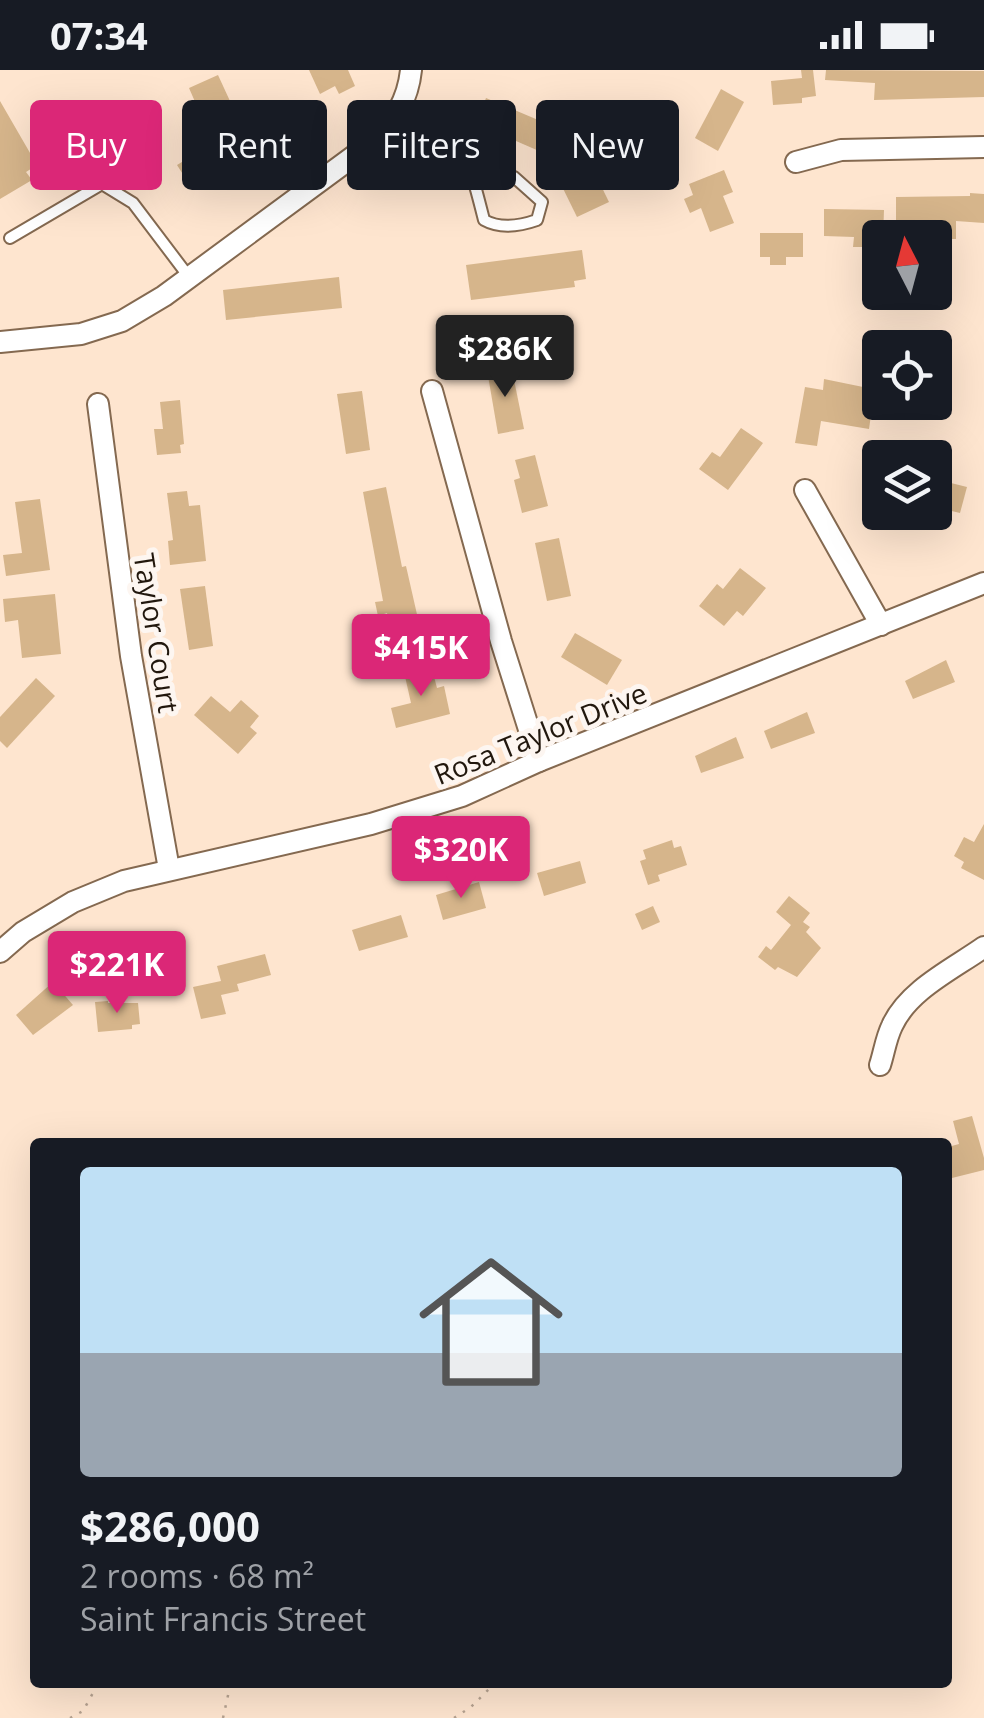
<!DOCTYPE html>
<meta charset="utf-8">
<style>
body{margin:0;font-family:"Open Sans",sans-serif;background:#242831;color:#f1f3f6;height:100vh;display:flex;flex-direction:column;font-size:38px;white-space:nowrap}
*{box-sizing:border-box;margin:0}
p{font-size:32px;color:#9ea1a6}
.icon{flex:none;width:55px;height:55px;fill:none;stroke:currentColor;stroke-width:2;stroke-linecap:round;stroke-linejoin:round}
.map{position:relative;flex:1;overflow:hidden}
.details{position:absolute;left:30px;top:1068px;width:922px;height:550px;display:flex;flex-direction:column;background:#171b24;border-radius:10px;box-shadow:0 10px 40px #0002}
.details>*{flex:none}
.banner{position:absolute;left:30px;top:30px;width:925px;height:90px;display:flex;gap:20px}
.needle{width:65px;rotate:354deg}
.fabs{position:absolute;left:862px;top:150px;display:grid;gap:20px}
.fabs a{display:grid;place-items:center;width:90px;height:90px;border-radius:10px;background:#171b24;box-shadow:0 10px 40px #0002;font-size:50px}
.price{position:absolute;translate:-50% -85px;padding:0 22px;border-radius:10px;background:#db2777;color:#fff;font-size:32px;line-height:65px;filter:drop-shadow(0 2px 5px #0008)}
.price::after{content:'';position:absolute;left:50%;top:60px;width:30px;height:22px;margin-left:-15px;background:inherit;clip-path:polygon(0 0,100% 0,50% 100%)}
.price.current{background:#222;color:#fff}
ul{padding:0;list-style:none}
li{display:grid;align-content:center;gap:20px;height:530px;padding:0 50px}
li span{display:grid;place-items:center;height:310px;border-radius:10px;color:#555}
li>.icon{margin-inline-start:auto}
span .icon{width:180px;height:180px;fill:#fffc;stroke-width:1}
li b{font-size:42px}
.chip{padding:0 35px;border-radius:10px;background:#171b24;box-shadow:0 10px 40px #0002;font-size:35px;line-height:90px}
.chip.current{background:#db2777;color:#fff}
.status{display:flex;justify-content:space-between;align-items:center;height:70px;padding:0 50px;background:#171b24;direction:ltr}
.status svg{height:28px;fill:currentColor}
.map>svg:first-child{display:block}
.building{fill:#d6b58b}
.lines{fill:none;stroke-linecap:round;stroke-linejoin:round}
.service-casing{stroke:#846950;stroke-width:14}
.minor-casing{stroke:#846950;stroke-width:24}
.path{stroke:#b6a290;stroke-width:2.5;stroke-dasharray:2.5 8;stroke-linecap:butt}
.service{stroke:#fff;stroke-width:10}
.minor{stroke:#fff;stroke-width:20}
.labels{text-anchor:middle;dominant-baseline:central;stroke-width:10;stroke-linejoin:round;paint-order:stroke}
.street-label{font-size:28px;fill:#21170d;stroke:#fdf6f1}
</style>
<div class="status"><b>07:34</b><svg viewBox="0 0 49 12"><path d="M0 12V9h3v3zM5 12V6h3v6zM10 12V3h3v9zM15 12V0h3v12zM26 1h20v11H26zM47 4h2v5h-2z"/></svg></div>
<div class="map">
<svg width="984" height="1648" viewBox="0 0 984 1648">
<rect width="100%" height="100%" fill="#fee5cf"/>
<g class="building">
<path d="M 309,0 L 348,0 L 355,16 L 339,24 L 335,16 L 320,24 Z"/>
<path d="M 801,0 L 813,0 L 816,26 L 802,28 L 802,33 L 773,35 L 771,11 L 802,8 Z"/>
<path d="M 826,0 L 984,1 L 984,27 L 874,30 L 875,13 L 825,10 Z"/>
<path d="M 218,5 L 241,55 L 251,67 L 244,71 L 252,84 L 193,120 L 177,95 L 213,73 L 189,18 Z"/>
<path d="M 721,19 L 744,32 L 718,81 L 695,68 Z"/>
<path d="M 486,28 L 550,55 L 539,81 L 498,63 L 502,56 L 479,46 Z"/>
<path d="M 0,31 L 37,95 L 26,102 L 32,110 L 0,129 Z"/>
<path d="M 582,77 L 609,132 L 577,147 L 550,92 Z"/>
<path d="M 724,100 L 733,122 L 723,126 L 734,153 L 710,162 L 701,138 L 690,143 L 684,129 L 693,125 L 689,114 Z"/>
<path d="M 970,123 L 984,124 L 984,153 L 956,151 L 956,169 L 937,169 L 937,151 L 896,152 L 896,127 L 970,126 Z"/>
<path d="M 824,139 L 884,140 L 883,168 L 872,169 L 872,177 L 853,177 L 854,167 L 824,166 Z"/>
<path d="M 760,163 L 803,163 L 803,187 L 786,187 L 786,195 L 770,195 L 770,187 L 760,187 Z"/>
<path d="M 582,180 L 586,209 L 574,211 L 575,217 L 471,230 L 466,195 Z"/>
<path d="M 339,207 L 342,238 L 226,250 L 223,220 Z"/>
<path d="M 511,295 L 524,359 L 498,364 L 487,300 Z"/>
<path d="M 824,309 L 868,318 L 866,330 L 873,331 L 869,359 L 821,351 L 817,376 L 795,373 L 805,317 L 823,320 Z"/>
<path d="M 362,321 L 370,380 L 346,384 L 337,324 Z"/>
<path d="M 180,330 L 184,374 L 180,375 L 181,383 L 157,385 L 154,359 L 163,359 L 160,332 Z"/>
<path d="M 741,358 L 763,373 L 728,420 L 699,399 L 712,382 L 720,387 Z"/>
<path d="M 535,385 L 548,436 L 522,443 L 514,410 L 520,408 L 515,390 Z"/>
<path d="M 935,409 L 967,417 L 960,443 L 935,437 Z"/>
<path d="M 386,417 L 402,497 L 406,496 L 421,562 L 393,568 L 387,543 L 378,546 L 375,532 L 383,531 L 363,422 Z"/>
<path d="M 187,421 L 189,436 L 200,435 L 206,491 L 170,495 L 168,471 L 173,470 L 167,423 Z"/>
<path d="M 40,429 L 50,500 L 6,506 L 3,485 L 22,483 L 15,432 Z"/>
<path d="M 559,468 L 571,526 L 547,531 L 535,473 Z"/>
<path d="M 740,498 L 766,518 L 743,546 L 737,541 L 724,556 L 699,536 L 717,514 L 723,519 Z"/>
<path d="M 205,516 L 213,576 L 189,580 L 180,519 Z"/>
<path d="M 55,524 L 61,584 L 22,588 L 18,550 L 5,552 L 3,529 Z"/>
<path d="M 575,563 L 622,590 L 607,615 L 561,587 Z"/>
<path d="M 946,590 L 955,612 L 913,629 L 905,611 Z"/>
<path d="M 431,595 L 437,618 L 444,616 L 450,644 L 396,658 L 391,638 L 411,633 L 404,602 Z"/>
<path d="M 36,608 L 55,626 L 7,678 L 0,671 L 0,647 Z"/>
<path d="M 211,626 L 230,642 L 241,630 L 259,646 L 250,657 L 257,663 L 238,684 L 194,645 Z"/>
<path d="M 807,642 L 815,663 L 771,679 L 764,661 Z"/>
<path d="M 736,667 L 744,688 L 701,703 L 695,686 Z"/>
<path d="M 984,754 L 984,810 L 961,798 L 964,792 L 954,786 L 964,767 L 974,772 Z"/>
<path d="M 672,770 L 674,778 L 681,776 L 687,795 L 658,805 L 660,811 L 648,815 L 640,791 L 646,789 L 643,780 Z"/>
<path d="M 580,791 L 586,813 L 544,826 L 537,803 Z"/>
<path d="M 479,812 L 486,838 L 443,850 L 436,825 Z"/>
<path d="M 789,826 L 810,843 L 803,852 L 810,857 L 806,862 L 821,878 L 797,907 L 778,897 L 775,900 L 758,887 L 766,876 L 771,880 L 791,855 L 776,842 Z"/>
<path d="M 653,836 L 660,852 L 642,860 L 635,844 Z"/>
<path d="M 401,845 L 408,867 L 359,881 L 352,860 Z"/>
<path d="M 265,884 L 271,905 L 237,914 L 239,921 L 221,925 L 226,944 L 201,949 L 193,917 L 221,911 L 217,896 Z"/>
<path d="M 53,912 L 73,935 L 33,965 L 16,945 Z"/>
<path d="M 108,931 L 108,933 L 138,933 L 140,954 L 132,955 L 132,959 L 98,962 L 95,932 Z"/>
<path d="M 972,1046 L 984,1088 L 984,1100 L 948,1109 L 948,1077 L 959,1074 L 953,1051 Z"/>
</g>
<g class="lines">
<g class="service-casing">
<g id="service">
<path d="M 401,38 C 466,75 466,79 484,150 C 500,159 520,156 537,150 L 542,132 L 514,107 L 468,89"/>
<path d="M 49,39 L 102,114"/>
<path d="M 10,168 L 102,114 L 133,133 L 189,207"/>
</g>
</g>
<g class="minor-casing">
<g id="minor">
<path d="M 796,92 L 841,80 L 984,77"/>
<path d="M 0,272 L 81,264 L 122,251 L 164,226 L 373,72 C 394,52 408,30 411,0"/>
<path d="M 432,321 L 501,571 L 539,691"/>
<path d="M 98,334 L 131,586 L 169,799"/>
<path d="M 805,420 L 881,555"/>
<path d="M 0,882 L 23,862 L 73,832 L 124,811 L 371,754 L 462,726 L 539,691 L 984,513"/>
<path d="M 880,995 C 884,983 886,968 892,956 C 908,920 953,899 984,877"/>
</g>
</g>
<g class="path">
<path d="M 70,1648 L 83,1641 L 99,1612"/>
<path d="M 223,1648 L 231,1612"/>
<path d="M 454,1648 L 471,1637 L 496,1612"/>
</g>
<use href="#service" class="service"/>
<use href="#minor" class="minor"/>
</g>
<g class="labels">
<g class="street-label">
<text transform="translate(157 563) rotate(81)">Taylor Court</text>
<text transform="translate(540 663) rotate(-22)">Rosa Taylor Drive</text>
</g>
</g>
</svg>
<div class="fabs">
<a><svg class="needle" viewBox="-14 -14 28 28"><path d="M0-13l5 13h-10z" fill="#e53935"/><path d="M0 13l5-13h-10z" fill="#9ea1a6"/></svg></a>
<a><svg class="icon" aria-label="locate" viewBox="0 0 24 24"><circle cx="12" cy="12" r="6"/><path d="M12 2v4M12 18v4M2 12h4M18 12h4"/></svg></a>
<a><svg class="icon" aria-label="layers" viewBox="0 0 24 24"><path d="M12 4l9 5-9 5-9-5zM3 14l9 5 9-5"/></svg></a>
</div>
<b class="price current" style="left:505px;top:330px">$286K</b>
<b class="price" style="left:421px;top:629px">$415K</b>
<b class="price" style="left:461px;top:831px">$320K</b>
<b class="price" style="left:117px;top:946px">$221K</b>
<div class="banner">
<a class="chip current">Buy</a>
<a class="chip">Rent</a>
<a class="chip">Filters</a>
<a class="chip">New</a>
</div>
<section class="details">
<ul>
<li><span style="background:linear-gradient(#bfe0f5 60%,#9aa5b1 0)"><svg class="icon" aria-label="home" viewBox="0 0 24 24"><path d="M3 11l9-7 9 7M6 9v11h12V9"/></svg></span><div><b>$286,000</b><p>2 rooms · 68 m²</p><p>Saint Francis Street</p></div></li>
</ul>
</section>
</div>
